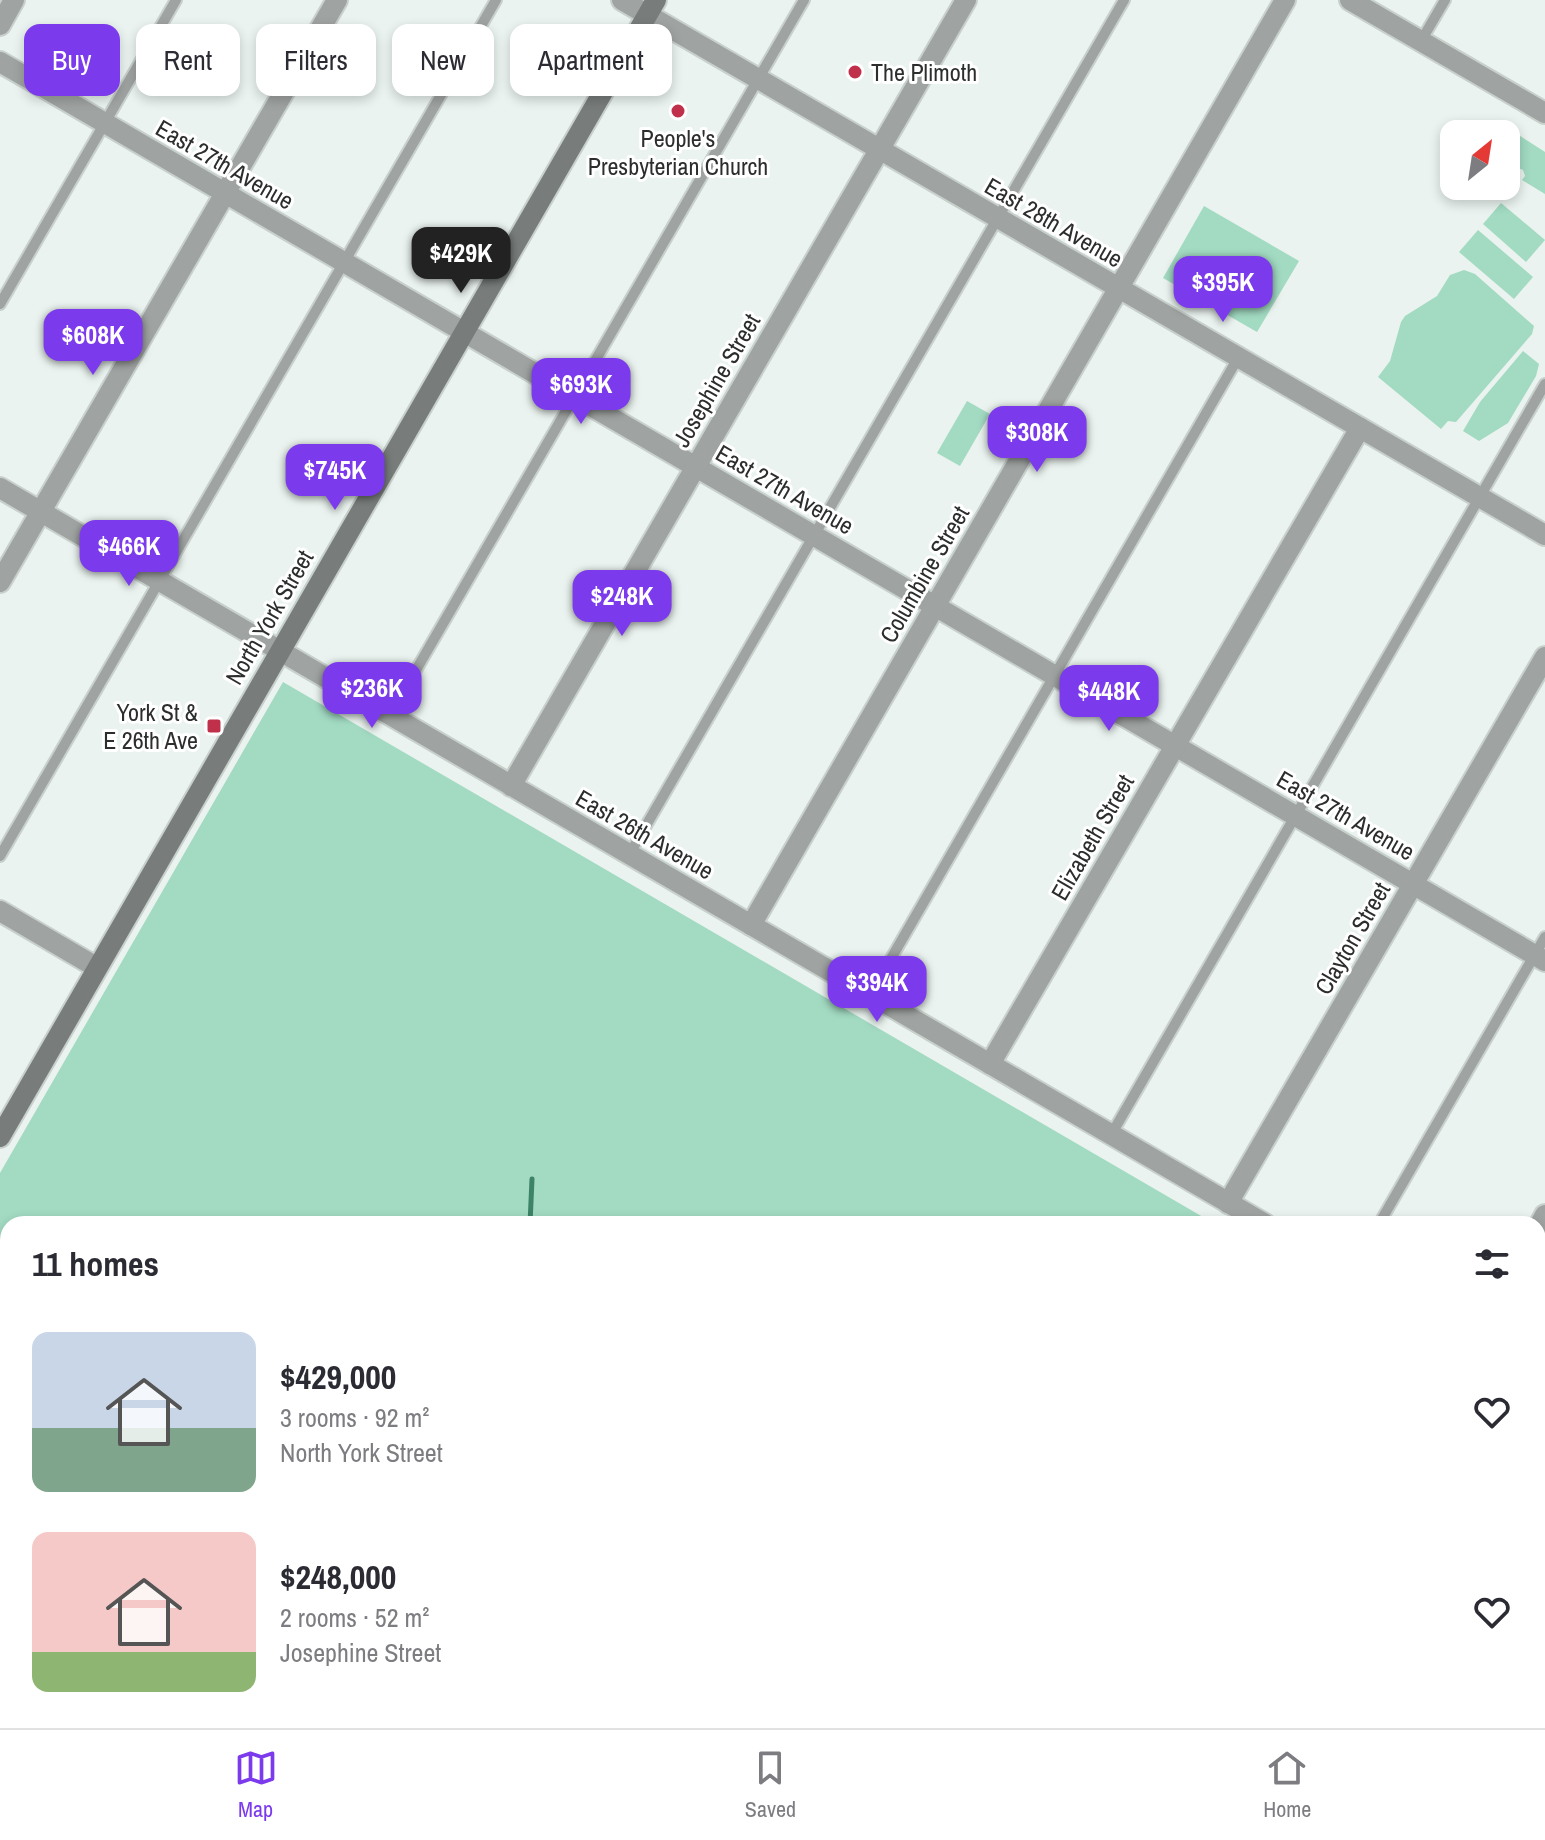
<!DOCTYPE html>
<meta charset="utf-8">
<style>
body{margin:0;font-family:"Archivo Narrow",sans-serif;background:#f7f7f7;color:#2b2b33;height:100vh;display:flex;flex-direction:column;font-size:30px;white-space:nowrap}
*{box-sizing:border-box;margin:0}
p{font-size:26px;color:#7c7c81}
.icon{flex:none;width:44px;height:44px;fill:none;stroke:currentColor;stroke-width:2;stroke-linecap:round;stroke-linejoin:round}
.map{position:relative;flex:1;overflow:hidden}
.side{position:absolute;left:0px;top:1216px;width:1546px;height:512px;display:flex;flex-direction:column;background:#fff;border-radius:24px 24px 0 0;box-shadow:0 4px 12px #0003}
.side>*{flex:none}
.hud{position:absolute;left:24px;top:24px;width:800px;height:72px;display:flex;gap:16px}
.needle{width:52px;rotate:30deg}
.fabs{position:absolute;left:1440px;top:120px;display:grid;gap:16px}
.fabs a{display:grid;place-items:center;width:80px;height:80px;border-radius:16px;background:#fff;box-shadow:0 4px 12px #0003;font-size:40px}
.price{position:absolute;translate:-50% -68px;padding:0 18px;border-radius:16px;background:#7c3aed;color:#fff;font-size:26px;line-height:52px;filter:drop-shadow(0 2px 4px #0008)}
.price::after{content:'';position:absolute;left:50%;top:48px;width:24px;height:18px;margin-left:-12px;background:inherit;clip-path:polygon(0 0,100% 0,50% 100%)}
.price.on{background:#222;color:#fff}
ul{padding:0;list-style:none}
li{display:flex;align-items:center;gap:24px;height:200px;padding:0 32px}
li span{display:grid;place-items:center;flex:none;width:224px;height:160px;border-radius:16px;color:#555}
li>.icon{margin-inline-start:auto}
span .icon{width:96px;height:96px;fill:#fffc;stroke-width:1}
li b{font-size:34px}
h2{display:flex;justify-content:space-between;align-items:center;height:96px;padding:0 32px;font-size:34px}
.tag{padding:0 28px;border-radius:16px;background:#fff;box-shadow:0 4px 12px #0003;font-size:28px;line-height:72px}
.tag.on{background:#7c3aed;color:#fff}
.menu{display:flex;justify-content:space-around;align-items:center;height:112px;border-top:2px solid #e1e1e2;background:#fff;font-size:22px;color:#7c7c81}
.menu a{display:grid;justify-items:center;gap:4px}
.menu .on{color:#7c3aed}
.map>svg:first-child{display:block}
.green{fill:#a2dac2}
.water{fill:#43a782;stroke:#3c8368;stroke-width:2}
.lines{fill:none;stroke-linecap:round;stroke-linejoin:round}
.stream{stroke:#3c8368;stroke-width:5}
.service-casing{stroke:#c8d0cc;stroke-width:14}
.minor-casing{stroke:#c8d0cc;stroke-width:24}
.tertiary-casing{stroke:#c8d0cc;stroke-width:24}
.secondary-casing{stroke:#c8d0cc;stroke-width:24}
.service{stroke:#9fa3a1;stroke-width:10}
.minor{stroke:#9fa3a1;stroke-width:20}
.tertiary{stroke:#9fa3a1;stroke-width:20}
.secondary{stroke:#787d7b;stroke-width:20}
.poi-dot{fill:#c1304a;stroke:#fff;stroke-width:3}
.labels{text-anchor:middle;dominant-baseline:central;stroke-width:6;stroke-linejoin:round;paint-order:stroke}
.poi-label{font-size:24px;fill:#2b2e2c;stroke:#fff;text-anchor:start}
.street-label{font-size:24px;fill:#2b2e2c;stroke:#fff}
</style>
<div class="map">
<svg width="1545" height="1728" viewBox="0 0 1545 1728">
<rect width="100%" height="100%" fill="#eaf3ef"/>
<g class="green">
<path d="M 1502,128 L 1508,128 L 1545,152 L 1545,194 L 1522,180 L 1525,176 L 1523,170 L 1506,163 L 1506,134 L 1503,134 Z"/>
<path d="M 1501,203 L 1545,240 L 1526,262 L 1483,224 Z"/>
<path d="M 1204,206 L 1299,261 L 1257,332 L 1163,278 Z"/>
<path d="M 1478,230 L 1533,277 L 1514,299 L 1459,252 Z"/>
<path d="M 1464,270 L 1475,274 L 1534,326 L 1532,334 L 1456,422 L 1448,421 L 1441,429 L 1378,377 L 1390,361 L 1401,322 L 1405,316 L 1437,296 L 1450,275 Z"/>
<path d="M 1523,351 L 1539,364 L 1536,376 L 1508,423 L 1479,441 L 1463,431 L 1480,402 Z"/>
<path d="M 967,401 L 990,414 L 960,466 L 937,453 Z"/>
<path d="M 283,682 L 1215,1224 L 8,1224 L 8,1701 L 0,1698 L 0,1173 Z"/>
<path d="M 1538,1412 L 1545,1416 L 1545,1728 L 81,1728 L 59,1720 L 1538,1720 Z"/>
</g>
<path class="water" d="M 520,1720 L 660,1720 L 670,1728 L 525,1728 Z"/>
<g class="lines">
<path class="stream" d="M 530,1224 L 532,1179"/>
<g class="service-casing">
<g id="service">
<path d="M 1421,41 L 1445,0"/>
<path d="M 0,304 L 176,0"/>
<path d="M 390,715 L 804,0"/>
<path d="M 629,855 L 1124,0"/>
<path d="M 0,856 L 496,0"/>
<path d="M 870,995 L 1238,358"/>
<path d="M 1111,1135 L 1545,384"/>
<path d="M 1379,1224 L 1545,937"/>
</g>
</g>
<g class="minor-casing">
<g id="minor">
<path d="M 0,25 L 14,0"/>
<path d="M 0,62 L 1545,961"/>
<path d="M 0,582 L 337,0"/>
<path d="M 511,786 L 966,0"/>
<path d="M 0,911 L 96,967"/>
<path d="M 751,925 L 1285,0"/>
<path d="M 990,1064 L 1360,428"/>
<path d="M 1228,1203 L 1545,657"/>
<path d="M 1538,1228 L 1545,1215"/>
</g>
</g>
<g class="tertiary-casing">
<g id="tertiary">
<path d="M 622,0 L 1545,535"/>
<path d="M 1350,0 L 1545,113"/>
<path d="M 0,488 L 1265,1224"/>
<path d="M 1538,1383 L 1545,1387"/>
</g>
</g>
<g class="secondary-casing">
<g id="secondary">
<path d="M 0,1137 L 656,0"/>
<path d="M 13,1720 L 34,1728"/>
</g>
</g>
<use href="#service" class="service"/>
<use href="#minor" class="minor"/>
<use href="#tertiary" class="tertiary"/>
<use href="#secondary" class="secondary"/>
</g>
<g class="poi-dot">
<circle cx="855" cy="72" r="8"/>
<circle cx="678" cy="111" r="8"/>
<rect x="206" y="718" width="16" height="16" rx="4"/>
</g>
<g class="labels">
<g class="poi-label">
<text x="871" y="72">The Plimoth</text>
<text x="678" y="138" text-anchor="middle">People's<tspan x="678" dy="28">Presbyterian Church</tspan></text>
<text x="198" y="712" text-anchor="end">York St &amp;<tspan x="198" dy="28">E 26th Ave</tspan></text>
</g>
<g class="street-label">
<text transform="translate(225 164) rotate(30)">East 27th Avenue</text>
<text transform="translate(1054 222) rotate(30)">East 28th Avenue</text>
<text transform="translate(716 380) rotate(-60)">Josephine Street</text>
<text transform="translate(785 489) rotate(30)">East 27th Avenue</text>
<text transform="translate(924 574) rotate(-60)">Columbine Street</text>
<text transform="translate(269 617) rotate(-60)">North York Street</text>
<text transform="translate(1346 815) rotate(30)">East 27th Avenue</text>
<text transform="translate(645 834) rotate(30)">East 26th Avenue</text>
<text transform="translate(1092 837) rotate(-60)">Elizabeth Street</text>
<text transform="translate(1352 938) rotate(-60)">Clayton Street</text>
</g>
</g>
</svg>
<div class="fabs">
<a><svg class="needle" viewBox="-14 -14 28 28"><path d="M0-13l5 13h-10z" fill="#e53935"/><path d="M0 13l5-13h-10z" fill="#7c7c81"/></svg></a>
</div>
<b class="price on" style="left:461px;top:295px">$429K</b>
<b class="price" style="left:1223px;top:324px">$395K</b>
<b class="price" style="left:93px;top:377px">$608K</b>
<b class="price" style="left:581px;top:426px">$693K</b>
<b class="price" style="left:1037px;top:474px">$308K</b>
<b class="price" style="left:335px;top:512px">$745K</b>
<b class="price" style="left:129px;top:588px">$466K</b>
<b class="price" style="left:622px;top:638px">$248K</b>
<b class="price" style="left:372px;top:730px">$236K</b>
<b class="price" style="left:1109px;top:733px">$448K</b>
<b class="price" style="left:877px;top:1024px">$394K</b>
<div class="hud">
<a class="tag on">Buy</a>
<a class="tag">Rent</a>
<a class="tag">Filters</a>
<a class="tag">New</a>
<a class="tag">Apartment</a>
</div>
<section class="side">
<h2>11 homes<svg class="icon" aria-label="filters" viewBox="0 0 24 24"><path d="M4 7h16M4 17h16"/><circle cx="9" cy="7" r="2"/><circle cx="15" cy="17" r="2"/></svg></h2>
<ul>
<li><span style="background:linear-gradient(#c9d6e8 60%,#7fa58c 0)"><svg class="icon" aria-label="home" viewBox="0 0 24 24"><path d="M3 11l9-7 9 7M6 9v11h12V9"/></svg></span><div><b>$429,000</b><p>3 rooms · 92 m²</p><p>North York Street</p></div><svg class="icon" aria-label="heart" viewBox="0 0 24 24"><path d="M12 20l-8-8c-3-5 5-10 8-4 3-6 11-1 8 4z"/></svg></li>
<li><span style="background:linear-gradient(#f6c9c9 75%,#8fb573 0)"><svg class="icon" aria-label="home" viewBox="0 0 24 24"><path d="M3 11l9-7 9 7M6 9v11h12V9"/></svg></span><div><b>$248,000</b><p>2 rooms · 52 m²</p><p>Josephine Street</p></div><svg class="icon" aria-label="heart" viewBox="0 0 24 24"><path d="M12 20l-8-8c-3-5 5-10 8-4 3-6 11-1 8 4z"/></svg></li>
</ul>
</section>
</div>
<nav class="menu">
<a class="on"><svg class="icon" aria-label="map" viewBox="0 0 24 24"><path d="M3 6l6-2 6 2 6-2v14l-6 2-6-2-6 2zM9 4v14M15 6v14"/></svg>Map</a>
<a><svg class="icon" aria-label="saved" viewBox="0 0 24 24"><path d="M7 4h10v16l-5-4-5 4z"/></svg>Saved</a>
<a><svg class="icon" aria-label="home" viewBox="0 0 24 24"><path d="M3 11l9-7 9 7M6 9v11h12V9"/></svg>Home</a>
</nav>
